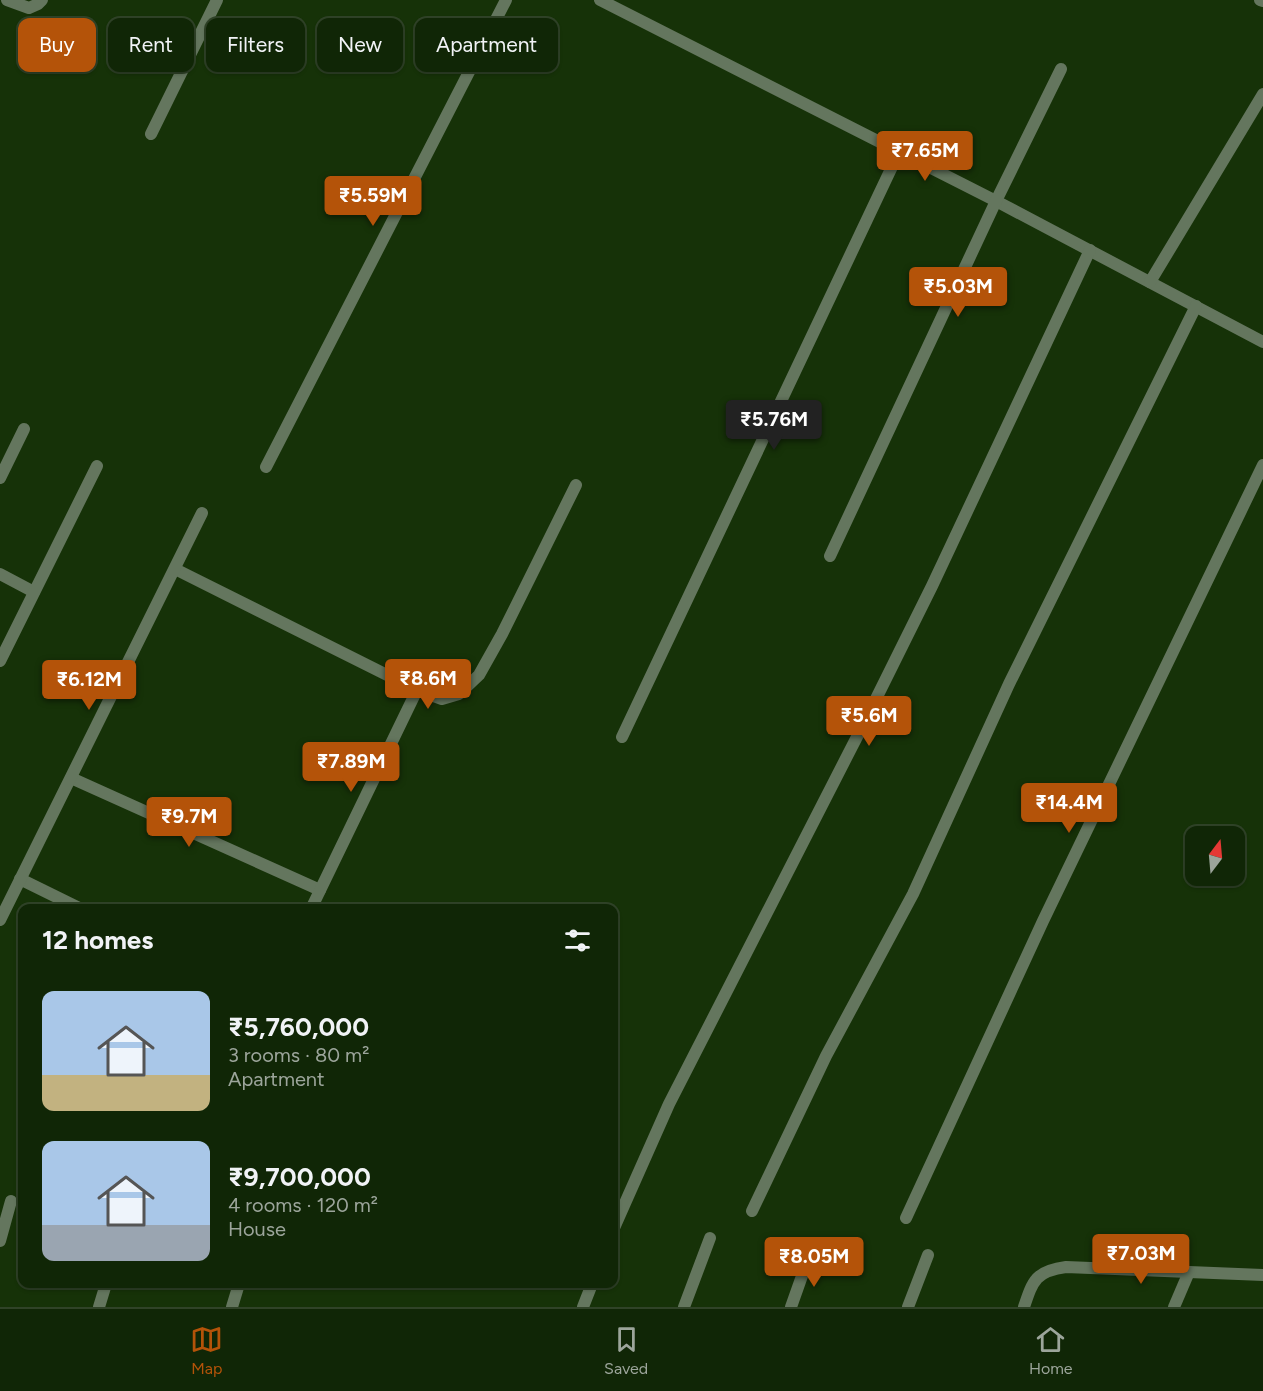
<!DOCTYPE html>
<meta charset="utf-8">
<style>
body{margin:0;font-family:Figtree,sans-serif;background:#192e10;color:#f1f3f6;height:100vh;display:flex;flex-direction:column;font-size:22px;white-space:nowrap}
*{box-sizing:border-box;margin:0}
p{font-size:20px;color:#9ca59b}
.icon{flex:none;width:33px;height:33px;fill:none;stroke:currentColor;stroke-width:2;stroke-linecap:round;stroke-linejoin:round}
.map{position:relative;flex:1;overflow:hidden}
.side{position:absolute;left:18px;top:904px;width:600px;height:384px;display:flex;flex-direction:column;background:#102606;border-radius:12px;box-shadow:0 2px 4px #0004,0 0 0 2px #304328}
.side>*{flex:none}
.top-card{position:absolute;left:18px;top:18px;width:600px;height:54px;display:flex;gap:12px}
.needle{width:39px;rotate:16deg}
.buttons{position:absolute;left:1185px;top:826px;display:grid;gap:12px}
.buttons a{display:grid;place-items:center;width:60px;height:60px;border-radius:12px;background:#102606;box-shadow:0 2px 4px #0004,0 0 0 2px #304328;font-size:30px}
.price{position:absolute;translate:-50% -51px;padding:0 14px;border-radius:6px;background:#b45309;color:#fff;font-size:20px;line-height:39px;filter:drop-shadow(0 2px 3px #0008)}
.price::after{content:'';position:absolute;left:50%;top:36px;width:18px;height:14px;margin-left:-9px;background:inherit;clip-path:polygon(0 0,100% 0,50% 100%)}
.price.active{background:#222;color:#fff}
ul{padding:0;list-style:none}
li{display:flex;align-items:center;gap:18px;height:150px;padding:0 24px}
li span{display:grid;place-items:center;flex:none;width:168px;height:120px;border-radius:12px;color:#555}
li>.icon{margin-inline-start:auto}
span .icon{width:72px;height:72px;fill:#fffc;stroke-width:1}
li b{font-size:26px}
h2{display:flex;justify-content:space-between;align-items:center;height:72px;padding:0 24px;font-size:26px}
.tag{padding:0 21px;border-radius:12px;background:#102606;box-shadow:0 2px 4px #0004,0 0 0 2px #304328;font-size:21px;line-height:54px}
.tag.active{background:#b45309;color:#fff}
.tabs{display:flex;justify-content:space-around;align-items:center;height:84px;border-top:2px solid #304328;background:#102606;font-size:16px;color:#9ca59b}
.tabs a{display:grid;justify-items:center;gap:3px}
.tabs .active{color:#b45309}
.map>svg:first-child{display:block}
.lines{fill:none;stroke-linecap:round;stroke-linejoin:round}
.minor{stroke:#64765e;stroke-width:12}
</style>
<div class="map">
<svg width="1263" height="1307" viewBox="0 0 1263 1307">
<rect width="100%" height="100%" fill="#163208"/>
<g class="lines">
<g class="minor">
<path d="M 7,0 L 29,8 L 38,4 L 42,0"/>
<path d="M 600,0 L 996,201 L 1263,342"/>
<path d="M 1260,0 L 1263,1"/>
<path d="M 151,134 L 217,0"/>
<path d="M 1150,282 L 1263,94"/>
<path d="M 266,467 L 506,0"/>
<path d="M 0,478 L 24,429"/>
<path d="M 830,556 L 996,201 L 1061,69"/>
<path d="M 175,569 L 417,690 L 442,699 L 459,694 L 479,675 L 502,634 L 576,485"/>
<path d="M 0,574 L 34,592"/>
<path d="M 0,661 L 97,466"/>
<path d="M 622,737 L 899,152"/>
<path d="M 71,778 L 320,890"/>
<path d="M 20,879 L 81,909"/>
<path d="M 311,909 L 417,690"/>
<path d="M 0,920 L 202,513"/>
<path d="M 752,1211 L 826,1056 L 913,894 L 1009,684 L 1196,306"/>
<path d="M 906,1218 L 1043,921 L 1263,465"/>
<path d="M 614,1228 L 669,1104 L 861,729 L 932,586 L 1090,250"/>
<path d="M 0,1241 L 11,1201"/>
<path d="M 99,1307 L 106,1284"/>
<path d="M 232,1307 L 239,1284"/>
<path d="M 583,1307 L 592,1284"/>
<path d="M 684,1307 L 710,1238"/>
<path d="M 791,1307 L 808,1259"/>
<path d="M 908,1307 L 928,1255"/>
<path d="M 1024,1307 C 1033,1280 1036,1271 1066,1267 L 1263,1275"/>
<path d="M 1174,1307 L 1189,1272"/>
</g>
</g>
</svg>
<div class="buttons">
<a><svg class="needle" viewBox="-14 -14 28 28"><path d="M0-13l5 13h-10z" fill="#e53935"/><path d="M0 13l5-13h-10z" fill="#9ca59b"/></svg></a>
</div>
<b class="price" style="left:925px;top:182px">₹7.65M</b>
<b class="price" style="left:373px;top:227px">₹5.59M</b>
<b class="price" style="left:958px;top:318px">₹5.03M</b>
<b class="price active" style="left:774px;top:451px">₹5.76M</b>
<b class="price" style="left:428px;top:710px">₹8.6M</b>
<b class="price" style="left:89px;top:711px">₹6.12M</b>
<b class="price" style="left:869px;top:747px">₹5.6M</b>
<b class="price" style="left:351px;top:793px">₹7.89M</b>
<b class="price" style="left:1069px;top:834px">₹14.4M</b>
<b class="price" style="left:189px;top:848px">₹9.7M</b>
<b class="price" style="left:1141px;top:1285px">₹7.03M</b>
<b class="price" style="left:814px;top:1288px">₹8.05M</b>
<div class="top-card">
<a class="tag active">Buy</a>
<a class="tag">Rent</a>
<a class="tag">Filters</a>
<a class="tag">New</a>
<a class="tag">Apartment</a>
</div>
<section class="side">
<h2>12 homes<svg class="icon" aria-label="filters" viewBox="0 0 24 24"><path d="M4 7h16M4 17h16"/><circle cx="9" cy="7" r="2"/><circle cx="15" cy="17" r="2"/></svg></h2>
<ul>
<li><span style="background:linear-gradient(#a9c7e8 70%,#c2b280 0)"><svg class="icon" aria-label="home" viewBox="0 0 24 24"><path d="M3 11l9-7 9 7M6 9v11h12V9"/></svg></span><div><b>₹5,760,000</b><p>3 rooms · 80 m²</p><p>Apartment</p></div></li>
<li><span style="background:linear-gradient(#a9c7e8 70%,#9aa5b1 0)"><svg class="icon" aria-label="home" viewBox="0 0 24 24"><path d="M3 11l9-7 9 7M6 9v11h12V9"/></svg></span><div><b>₹9,700,000</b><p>4 rooms · 120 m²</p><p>House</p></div></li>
</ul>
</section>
</div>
<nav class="tabs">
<a class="active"><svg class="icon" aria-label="map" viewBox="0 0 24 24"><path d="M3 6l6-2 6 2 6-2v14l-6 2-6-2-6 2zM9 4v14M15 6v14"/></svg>Map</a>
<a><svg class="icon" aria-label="saved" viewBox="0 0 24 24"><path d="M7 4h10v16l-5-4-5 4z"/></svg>Saved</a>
<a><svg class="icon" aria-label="home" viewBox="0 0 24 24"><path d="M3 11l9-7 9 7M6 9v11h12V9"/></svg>Home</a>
</nav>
